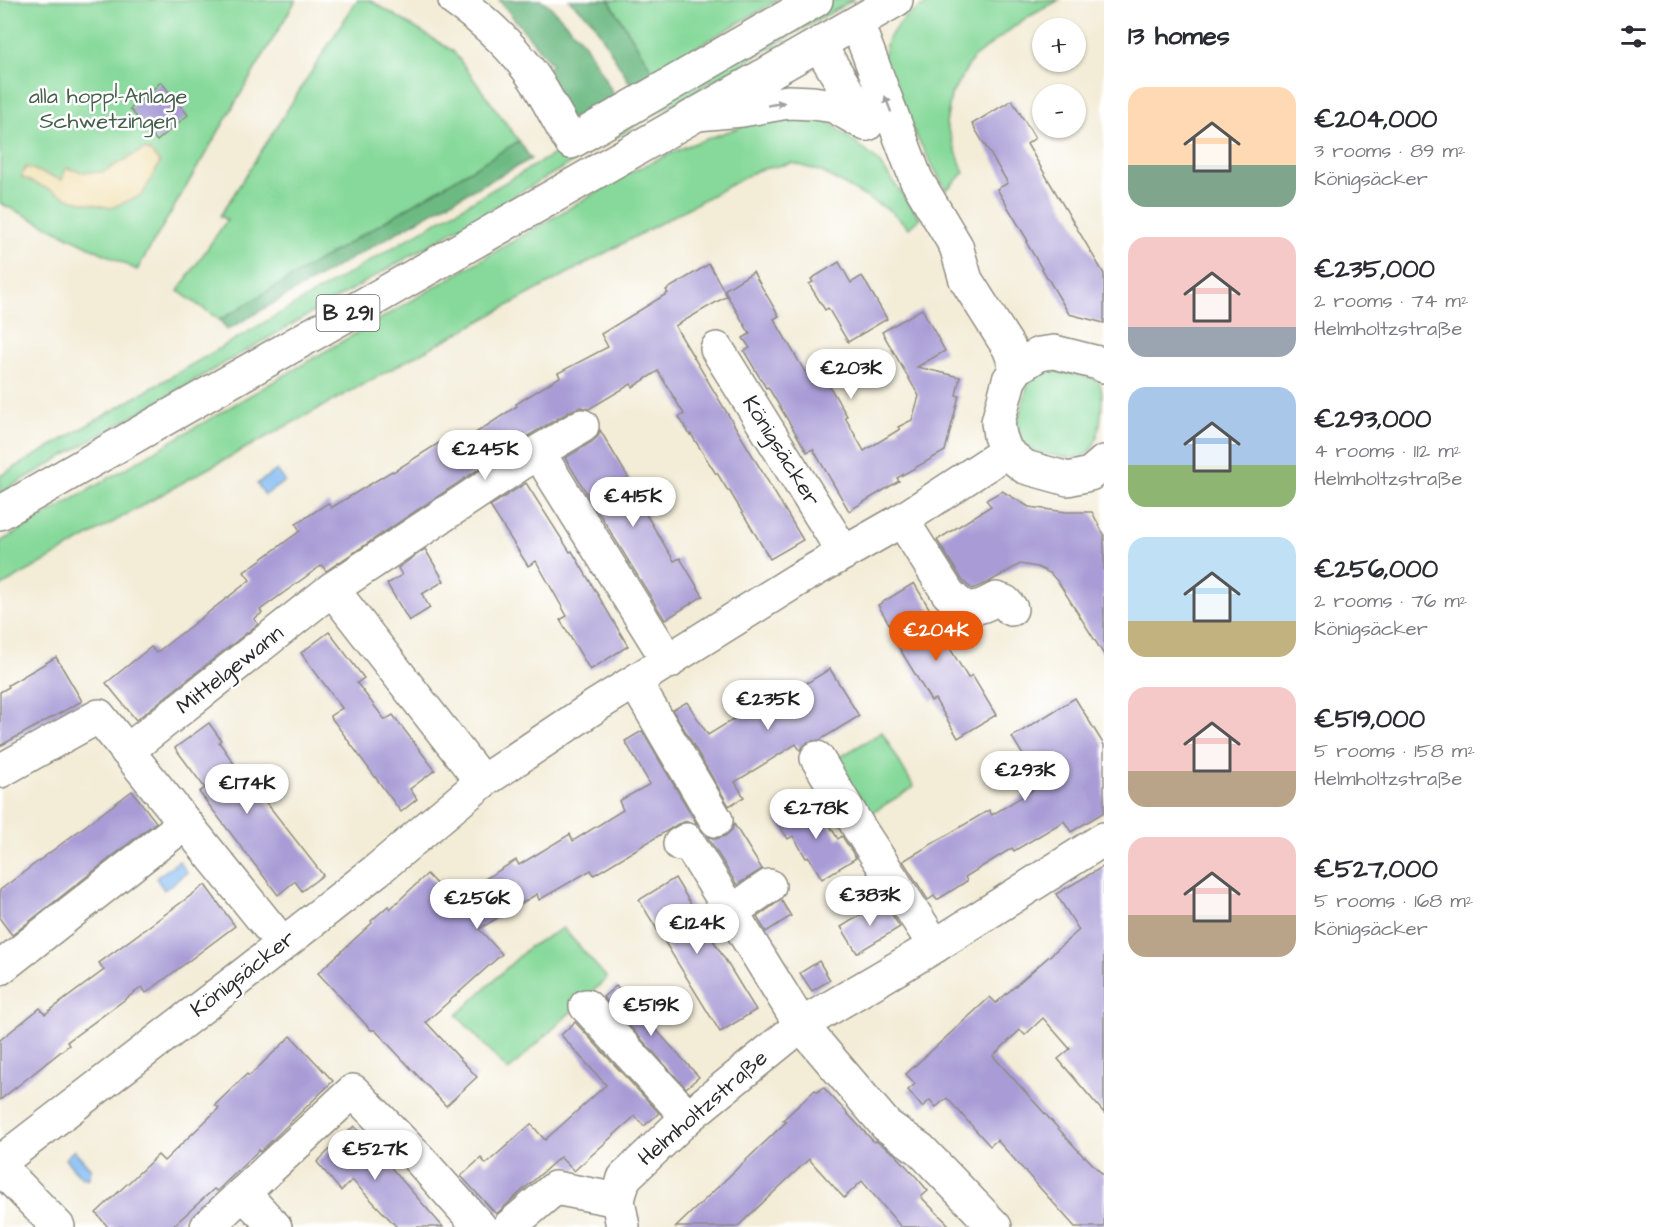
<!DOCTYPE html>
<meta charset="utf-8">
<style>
body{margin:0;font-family:"Architects Daughter",sans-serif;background:#f2f2f3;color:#2b2b33;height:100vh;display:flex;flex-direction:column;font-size:22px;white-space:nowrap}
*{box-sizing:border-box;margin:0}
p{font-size:20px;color:#7c7c81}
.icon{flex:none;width:33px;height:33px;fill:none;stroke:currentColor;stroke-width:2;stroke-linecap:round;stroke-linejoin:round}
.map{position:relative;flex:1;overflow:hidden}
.details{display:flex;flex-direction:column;background:#fff;width:570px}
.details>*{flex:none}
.buttons{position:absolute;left:1032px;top:18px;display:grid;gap:12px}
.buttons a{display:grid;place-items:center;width:54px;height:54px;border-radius:50%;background:#fff;box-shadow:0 2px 4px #0004;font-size:30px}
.price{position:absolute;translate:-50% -51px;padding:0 14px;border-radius:21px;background:#fff;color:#222;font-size:20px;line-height:39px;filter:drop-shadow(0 2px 3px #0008)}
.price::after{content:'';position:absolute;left:50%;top:36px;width:18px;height:14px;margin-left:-9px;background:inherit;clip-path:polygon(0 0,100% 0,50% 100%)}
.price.on{background:#ea580c;color:#fff}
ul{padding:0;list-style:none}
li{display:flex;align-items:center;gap:18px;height:150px;padding:0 24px}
li span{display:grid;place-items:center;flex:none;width:168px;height:120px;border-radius:18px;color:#555}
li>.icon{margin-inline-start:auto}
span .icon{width:72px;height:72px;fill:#fffc;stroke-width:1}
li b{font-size:26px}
h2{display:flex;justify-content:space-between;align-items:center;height:72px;padding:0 24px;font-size:26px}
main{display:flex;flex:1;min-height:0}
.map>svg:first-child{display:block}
.green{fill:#86d99a;stroke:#588262;stroke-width:1.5}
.forest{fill:#6cb982;stroke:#4c7256;stroke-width:1.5}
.sand{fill:#eeda9e;stroke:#8c8264;stroke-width:1.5}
.water{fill:#80baf2;stroke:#56728e;stroke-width:1.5}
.building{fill:#a99cd6}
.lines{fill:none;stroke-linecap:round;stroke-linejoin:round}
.minor-casing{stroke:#8f8c81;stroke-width:36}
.major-casing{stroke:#8f8c81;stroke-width:36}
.minor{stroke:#fff;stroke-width:33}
.major{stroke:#fff;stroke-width:33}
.oneway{fill:#a0a0a0}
.labels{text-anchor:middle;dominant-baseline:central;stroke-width:5;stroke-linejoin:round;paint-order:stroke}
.shield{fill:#fff;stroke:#6b6b6b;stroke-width:1.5}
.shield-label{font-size:21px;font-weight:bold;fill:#2b2b2b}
.park-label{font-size:22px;fill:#465f4c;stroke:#fff}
.street-label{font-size:22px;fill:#2b2b2b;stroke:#fff}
</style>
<main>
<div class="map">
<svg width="1104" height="1227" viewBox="0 0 1104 1227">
<rect width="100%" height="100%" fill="#fff"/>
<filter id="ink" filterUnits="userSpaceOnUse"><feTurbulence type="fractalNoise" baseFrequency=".0167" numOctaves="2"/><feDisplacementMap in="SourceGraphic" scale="12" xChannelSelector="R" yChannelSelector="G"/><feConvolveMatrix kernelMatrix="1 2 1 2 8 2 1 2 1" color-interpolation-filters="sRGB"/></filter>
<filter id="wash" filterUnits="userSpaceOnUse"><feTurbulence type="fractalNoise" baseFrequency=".008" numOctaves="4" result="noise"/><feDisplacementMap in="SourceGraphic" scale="24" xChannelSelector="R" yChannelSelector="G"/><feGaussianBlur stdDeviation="1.35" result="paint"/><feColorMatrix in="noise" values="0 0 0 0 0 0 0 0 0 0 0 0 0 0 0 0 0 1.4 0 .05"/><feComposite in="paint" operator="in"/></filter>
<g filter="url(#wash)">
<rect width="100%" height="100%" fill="#f3ecd7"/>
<g class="green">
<path d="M 0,0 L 296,0 L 137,270 L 0,203 Z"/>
<path d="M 357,0 L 370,0 L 453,51 L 519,141 L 220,320 L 178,291 L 227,220 L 220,216 Z"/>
<path d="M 609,0 L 779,0 L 653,72 Z"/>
<path d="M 819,0 L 853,0 L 0,493 L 0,476 Z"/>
<path d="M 933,0 L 1059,0 L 1023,20 L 973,58 L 951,95 L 946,124 L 964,173 L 946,190 L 897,101 L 882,61 L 888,38 L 905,17 Z"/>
<path d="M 777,114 L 824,118 L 877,160 L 920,218 L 909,228 L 889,210 L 822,172 L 793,163 L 758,170 L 187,480 L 0,587 L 0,542 L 631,172 L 687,146 Z"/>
<path d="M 1048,369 C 1059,369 1069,372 1079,375 C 1087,377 1095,378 1100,384 C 1104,394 1101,421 1098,433 C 1092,461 1076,460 1052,455 C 1038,452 1024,450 1019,434 C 1015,423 1021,409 1024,398 C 1028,382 1030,373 1048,369 Z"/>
<path d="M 882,732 L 914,787 L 863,818 L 830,763 Z"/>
<path d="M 563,928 L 607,978 L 508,1071 L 457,1015 L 529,947 Z"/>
</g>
<g class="forest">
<path d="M 499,0 L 541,0 L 549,5 L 585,44 L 615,97 L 572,122 L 538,76 L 552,65 Z"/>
<path d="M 569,0 L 609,0 L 653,72 L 631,85 L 592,20 Z"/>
<path d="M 519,141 L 531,159 L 448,203 L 227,330 L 220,320 Z"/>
</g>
<path class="sand" d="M 144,149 L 150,151 L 160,163 L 142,195 L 111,208 L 73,200 L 21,177 L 26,167 L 62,180 L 66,168 L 82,172 L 103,172 Z"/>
<g class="water">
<path d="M 277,470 L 285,481 L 265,495 L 257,484 Z"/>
<path d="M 179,861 L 187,872 L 164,890 L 156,878 Z"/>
<path d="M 74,1150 L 91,1169 L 89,1178 L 87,1179 L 84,1177 L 82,1178 L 65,1159 Z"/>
</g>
<g id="blocks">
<g class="building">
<path d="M 161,82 L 188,115 L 157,141 L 130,109 Z"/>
<path d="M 1012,100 L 1035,138 L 1027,144 L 1104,274 L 1104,323 L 1069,314 L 1026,242 L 1028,241 L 997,189 L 1008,183 L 972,124 Z"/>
<path d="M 839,262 L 851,283 L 862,276 L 887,319 L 848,342 L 828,308 L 825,310 L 809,284 L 813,282 L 811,279 Z"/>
<path d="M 709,264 L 727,296 L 675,326 L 803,540 L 770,559 L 729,490 L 728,491 L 717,473 L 716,474 L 691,434 L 690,435 L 679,417 L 684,414 L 658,371 L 633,387 L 631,384 L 589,409 L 581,407 L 572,410 L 528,436 L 326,571 L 322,565 L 260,610 L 262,613 L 254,619 L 258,624 L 136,720 L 106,683 L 151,647 L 156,653 L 250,580 L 244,572 L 300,531 L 296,524 L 328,503 L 331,508 L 392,471 L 393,472 L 453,434 L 459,444 L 517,406 L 516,404 L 560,377 L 558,373 L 608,347 L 601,334 L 668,293 L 666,290 Z"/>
<path d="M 753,272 L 779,316 L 774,319 L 812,384 L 824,377 L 847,416 L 845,417 L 864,451 L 900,429 L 898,427 L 912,420 L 919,396 L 882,332 L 922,309 L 945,351 L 917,367 L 960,377 L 956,395 L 959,396 L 945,451 L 897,478 L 899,481 L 849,511 L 813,449 L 807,452 L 768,387 L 766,388 L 744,351 L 750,348 L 743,338 L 750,334 L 724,290 Z"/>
<path d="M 600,430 L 635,489 L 632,491 L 674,561 L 680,558 L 703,596 L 665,620 L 565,458 L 592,442 L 598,436 Z"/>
<path d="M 526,483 L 570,552 L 572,551 L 628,646 L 590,670 L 560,620 L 567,616 L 536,561 L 528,566 L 490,506 Z"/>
<path d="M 1002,491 L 1029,507 L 1066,512 L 1092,512 L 1104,535 L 1104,655 L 1059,583 L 1050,573 L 1037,567 L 1020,564 L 989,582 L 972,589 L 963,581 L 937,540 L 991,506 L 986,500 Z"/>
<path d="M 425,549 L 444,581 L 422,594 L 430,608 L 409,621 L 387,584 L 402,575 L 398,568 Z"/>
<path d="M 914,583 L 938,623 L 935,624 L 968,678 L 972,675 L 996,715 L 958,738 L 935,699 L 931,701 L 918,679 L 898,646 L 901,644 L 878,605 Z"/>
<path d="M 329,632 L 364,678 L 357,683 L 385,720 L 393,715 L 435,770 L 410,789 L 417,799 L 401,812 L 330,716 L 342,708 L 301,653 Z"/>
<path d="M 56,657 L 82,701 L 0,746 L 0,692 L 9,687 L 8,685 Z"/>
<path d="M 830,669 L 859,716 L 820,740 L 808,742 L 800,750 L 796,744 L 735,782 L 744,797 L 729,806 L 673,710 L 687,702 L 708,735 L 768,698 L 772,704 Z"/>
<path d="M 1075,698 L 1104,745 L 1104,812 L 1071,832 L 1064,821 L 1014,851 L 1012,848 L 996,858 L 965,877 L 967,881 L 937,900 L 934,896 L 928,900 L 903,861 L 989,810 L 992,815 L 1041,785 L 1012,737 Z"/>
<path d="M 209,723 L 221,740 L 219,742 L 235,765 L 232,767 L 258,800 L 262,797 L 323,875 L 302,891 L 295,881 L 278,895 L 199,792 L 205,788 L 175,748 Z"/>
<path d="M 642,731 L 697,824 L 687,821 L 678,824 L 594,875 L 591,870 L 539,900 L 537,894 L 479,929 L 502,954 L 426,1022 L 477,1077 L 446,1106 L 375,1030 L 371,1030 L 318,973 L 372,923 L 371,921 L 388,906 L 390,909 L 427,874 L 451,900 L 516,860 L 519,865 L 570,834 L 573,841 L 623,810 L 619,801 L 650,784 L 625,741 Z"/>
<path d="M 132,791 L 156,822 L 12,935 L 0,919 L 0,890 Z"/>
<path d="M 807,801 L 819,820 L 824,817 L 838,839 L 842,836 L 856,858 L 822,879 L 809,857 L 806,858 L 793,836 L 788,839 L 776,820 Z"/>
<path d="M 734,824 L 762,869 L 737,885 L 707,836 L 716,839 L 725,836 L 732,830 Z"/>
<path d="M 1104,866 L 1104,1113 L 1058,1059 L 1070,1049 L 1043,1018 L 1025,1035 L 1020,1030 L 993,1056 L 1084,1157 L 1085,1156 L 1104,1176 L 1104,1227 L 1075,1227 L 997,1140 L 990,1146 L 947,1098 L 936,1107 L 930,1100 L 922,1107 L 908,1090 L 915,1084 L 906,1074 L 990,997 L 996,1003 L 1079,930 L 1056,894 Z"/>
<path d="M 675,878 L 756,1010 L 720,1032 L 639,900 Z"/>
<path d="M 205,885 L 235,926 L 146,993 L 142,987 L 67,1042 L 69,1045 L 0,1100 L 0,1040 L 40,1008 L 45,1014 L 104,970 L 99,963 Z"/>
<path d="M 781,900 L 791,916 L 766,932 L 757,917 Z"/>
<path d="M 883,901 L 900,927 L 857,953 L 841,927 Z"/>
<path d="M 819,961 L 830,980 L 812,991 L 800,973 Z"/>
<path d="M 616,986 L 699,1077 L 686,1088 L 603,997 Z"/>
<path d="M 575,1022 L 659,1113 L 644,1126 L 635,1116 L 574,1171 L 560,1157 L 496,1214 L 461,1176 L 481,1158 L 486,1164 L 531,1124 L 545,1140 L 606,1085 L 561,1035 Z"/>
<path d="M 291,1036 L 333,1081 L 260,1152 L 259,1150 L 217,1191 L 214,1189 L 172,1227 L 108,1227 L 96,1213 L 158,1155 L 164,1161 L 219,1108 L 215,1105 L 247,1074 L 249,1076 Z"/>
<path d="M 823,1087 L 874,1142 L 876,1141 L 896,1155 L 918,1179 L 928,1191 L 921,1197 L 951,1227 L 901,1227 L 862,1181 L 844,1198 L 809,1159 L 737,1227 L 676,1227 L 786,1122 L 783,1120 L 815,1090 L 818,1092 Z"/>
<path d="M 354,1126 L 380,1155 L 443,1227 L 397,1227 L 352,1180 L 341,1191 L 317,1162 Z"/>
</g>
</g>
</g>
<g filter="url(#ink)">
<use href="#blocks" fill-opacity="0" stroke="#8f8c81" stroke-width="1.5"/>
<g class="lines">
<g class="minor-casing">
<g id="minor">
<path d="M 455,0 C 486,21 519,53 539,85 C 550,104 560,123 571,142 L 816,0"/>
<path d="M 857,23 L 916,179 L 956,246 L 966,280 L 1009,348 L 1017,368"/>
<path d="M 820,46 L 867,124"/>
<path d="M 697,114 L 742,110 L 788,102 L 813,103 L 834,106 L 866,124"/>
<path d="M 717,349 L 844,553"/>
<path d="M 1104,366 L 1102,364 L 1054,352 L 1039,354 L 1017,368 L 1009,380 L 998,422 L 1000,436 L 1006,452 L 1025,467 L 1068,479 L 1090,474 L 1104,462"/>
<path d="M 538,452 L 582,426"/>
<path d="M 902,520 L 948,593 C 966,613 974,611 996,599 L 1005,602 L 1011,609"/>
<path d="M 332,589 L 482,782"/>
<path d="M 635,682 L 716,820"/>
<path d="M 127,751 L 332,589 L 538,452 L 669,662"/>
<path d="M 817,758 L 859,828 L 935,946"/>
<path d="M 0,771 L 99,716 L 282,943"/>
<path d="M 680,844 L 687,840 L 801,1025 L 886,1125 L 920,1149 L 995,1227"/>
<path d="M 731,912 L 769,886"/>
<path d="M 0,968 L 185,823"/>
<path d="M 586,1006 L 688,1117"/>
<path d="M 0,1162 L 250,970 L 377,870 L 482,782 L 597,705 L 797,580 L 902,520 L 1006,452"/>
<path d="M 0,1167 L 58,1227"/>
<path d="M 243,1193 L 353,1091 L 419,1159 L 480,1227"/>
<path d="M 207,1227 L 243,1193 L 275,1227"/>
<path d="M 509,1227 L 555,1188 L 618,1200"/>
<path d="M 623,1227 L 618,1200 L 624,1178 L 688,1117 L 801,1025 L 935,946 L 1104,839"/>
</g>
</g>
<g class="major-casing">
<path id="major" d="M 0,513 C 298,341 599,173 896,0"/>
</g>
<use href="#minor" class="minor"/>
<use href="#major" class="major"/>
</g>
<defs><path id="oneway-solid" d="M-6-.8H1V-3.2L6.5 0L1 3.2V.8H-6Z" transform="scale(1.5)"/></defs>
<g class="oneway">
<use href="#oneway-solid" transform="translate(776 104) rotate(-10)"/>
<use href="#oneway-solid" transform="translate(888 104) rotate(-111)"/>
</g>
</g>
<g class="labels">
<rect class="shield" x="316.5" y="295" width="63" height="36" rx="4.5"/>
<g class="shield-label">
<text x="348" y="313">B 291</text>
</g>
<g class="park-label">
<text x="108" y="96">alla hopp!-Anlage<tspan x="108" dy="25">Schwetzingen</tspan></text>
</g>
<g class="street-label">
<text transform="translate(781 451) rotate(58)">Königsäcker</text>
<text transform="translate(230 670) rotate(-38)">Mittelgewann</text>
<text transform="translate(243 974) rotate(-38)">Königsäcker</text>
<text transform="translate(703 1108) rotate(-41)">Helmholtzstraße</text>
</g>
</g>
</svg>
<div class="buttons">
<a>+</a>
<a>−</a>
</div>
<b class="price" style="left:851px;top:400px">€203K</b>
<b class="price" style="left:485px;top:481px">€245K</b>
<b class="price" style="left:633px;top:528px">€415K</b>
<b class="price on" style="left:936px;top:662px">€204K</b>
<b class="price" style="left:768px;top:731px">€235K</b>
<b class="price" style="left:1025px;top:802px">€293K</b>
<b class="price" style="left:247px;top:815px">€174K</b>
<b class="price" style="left:816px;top:840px">€278K</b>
<b class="price" style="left:870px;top:927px">€383K</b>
<b class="price" style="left:477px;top:930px">€256K</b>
<b class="price" style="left:697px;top:955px">€124K</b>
<b class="price" style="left:651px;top:1037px">€519K</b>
<b class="price" style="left:375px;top:1181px">€527K</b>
</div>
<section class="details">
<h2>13 homes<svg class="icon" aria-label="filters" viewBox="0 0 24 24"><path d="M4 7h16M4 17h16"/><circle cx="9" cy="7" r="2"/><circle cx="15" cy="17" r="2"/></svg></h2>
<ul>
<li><span style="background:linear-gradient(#ffd9b3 65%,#7fa58c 0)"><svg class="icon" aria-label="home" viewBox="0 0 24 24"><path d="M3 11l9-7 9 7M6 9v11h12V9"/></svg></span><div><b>€204,000</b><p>3 rooms · 89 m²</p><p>Königsäcker</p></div></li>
<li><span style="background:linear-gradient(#f6c9c9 75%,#9aa5b1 0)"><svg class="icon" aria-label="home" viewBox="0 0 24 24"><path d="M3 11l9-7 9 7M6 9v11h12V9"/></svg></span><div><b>€235,000</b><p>2 rooms · 74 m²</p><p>Helmholtzstraße</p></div></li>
<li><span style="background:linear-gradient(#a9c7e8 65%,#8fb573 0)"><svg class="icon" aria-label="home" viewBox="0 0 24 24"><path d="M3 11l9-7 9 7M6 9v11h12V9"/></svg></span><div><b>€293,000</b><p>4 rooms · 112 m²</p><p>Helmholtzstraße</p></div></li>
<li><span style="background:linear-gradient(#bfe0f5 70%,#c2b280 0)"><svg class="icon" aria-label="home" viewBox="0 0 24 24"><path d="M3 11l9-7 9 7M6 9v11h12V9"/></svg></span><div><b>€256,000</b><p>2 rooms · 76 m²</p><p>Königsäcker</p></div></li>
<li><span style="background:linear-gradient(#f6c9c9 70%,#b9a48a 0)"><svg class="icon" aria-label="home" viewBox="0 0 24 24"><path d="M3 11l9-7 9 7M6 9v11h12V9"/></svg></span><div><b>€519,000</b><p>5 rooms · 158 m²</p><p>Helmholtzstraße</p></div></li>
<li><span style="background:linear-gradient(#f6c9c9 65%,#b9a48a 0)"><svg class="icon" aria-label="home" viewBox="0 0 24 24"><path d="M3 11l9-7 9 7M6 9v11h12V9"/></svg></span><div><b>€527,000</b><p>5 rooms · 168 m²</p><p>Königsäcker</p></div></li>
</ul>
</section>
</main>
